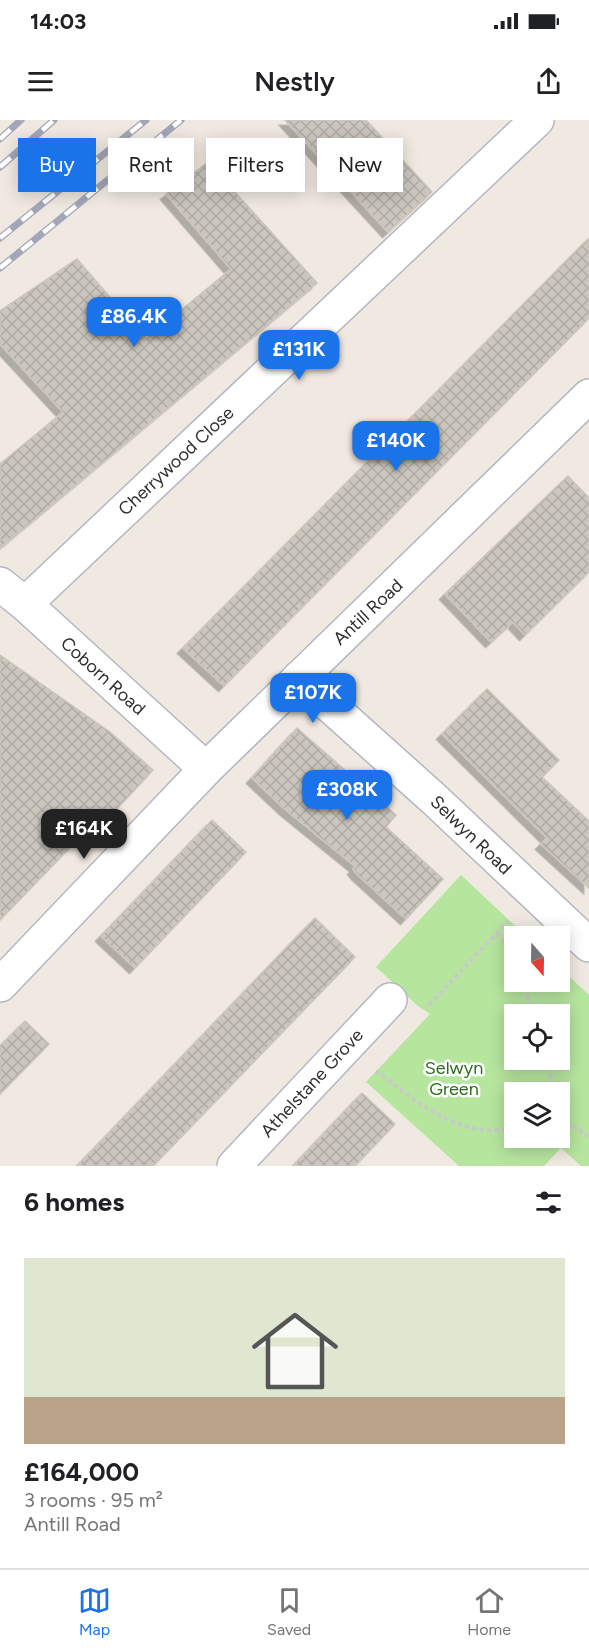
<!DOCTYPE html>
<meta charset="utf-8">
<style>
body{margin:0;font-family:Figtree,sans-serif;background:#f6f6f6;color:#202124;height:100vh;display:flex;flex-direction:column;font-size:22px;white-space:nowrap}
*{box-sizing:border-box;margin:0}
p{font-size:20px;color:#757577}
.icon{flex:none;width:33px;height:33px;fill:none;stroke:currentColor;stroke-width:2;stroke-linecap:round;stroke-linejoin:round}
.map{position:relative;height:1046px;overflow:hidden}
.panel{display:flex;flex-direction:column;background:#fff;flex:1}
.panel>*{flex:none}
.guide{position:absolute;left:18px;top:18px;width:554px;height:54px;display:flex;gap:12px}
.needle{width:39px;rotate:160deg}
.buttons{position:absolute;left:504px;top:806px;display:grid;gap:12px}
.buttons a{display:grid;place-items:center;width:66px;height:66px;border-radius:0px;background:#fff;box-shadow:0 3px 15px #0003;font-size:30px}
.price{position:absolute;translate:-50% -51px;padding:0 14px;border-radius:12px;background:#1a73e8;color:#fff;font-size:20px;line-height:39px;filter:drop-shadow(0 2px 3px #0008)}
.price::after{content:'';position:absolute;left:50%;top:36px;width:18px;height:14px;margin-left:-9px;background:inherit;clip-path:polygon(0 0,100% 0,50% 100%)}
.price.selected{background:#222;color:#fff}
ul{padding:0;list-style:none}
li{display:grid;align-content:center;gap:12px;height:318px;padding:0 24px}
li span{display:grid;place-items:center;height:186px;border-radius:0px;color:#555}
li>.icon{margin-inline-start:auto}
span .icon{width:108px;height:108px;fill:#fffc;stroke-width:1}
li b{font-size:26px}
h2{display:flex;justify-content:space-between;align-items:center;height:72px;padding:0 24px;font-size:26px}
.pill{padding:0 21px;border-radius:0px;background:#fff;box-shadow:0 3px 15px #0003;font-size:21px;line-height:54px}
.pill.selected{background:#1a73e8;color:#fff}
.status{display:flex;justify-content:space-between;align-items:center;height:42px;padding:0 30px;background:#fff;direction:ltr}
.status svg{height:16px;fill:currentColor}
header{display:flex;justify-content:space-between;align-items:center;height:78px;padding:0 24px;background:#fff;font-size:27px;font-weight:600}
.dock{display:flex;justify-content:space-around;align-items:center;height:84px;border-top:2px solid #e0e0e0;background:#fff;font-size:16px;color:#757577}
.dock a{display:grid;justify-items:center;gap:3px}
.dock .selected{color:#1a73e8}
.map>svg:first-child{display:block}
.park{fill:#b6e59e;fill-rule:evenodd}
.building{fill:url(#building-cross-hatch);stroke:#cbc5ba;stroke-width:1.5;filter:url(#shadow)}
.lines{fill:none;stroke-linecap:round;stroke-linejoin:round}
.minor-casing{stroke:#b4b7c1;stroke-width:36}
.path{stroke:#c9c9c9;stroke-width:4;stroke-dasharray:4.5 3;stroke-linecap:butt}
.minor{stroke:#fff;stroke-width:33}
.rail-casing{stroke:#a3a6b8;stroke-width:7}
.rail{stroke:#fff;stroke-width:4.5;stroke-dasharray:14;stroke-linecap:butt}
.labels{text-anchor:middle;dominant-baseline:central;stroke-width:5;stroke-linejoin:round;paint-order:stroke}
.street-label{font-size:18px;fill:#2e2e2e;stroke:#fff}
.park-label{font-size:18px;fill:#2c6e1b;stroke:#fff}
</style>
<div class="status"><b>14:03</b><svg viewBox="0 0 49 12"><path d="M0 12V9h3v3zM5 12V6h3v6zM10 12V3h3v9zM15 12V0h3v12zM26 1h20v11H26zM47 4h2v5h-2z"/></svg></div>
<header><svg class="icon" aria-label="menu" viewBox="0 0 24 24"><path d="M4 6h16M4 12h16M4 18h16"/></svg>Nestly<svg class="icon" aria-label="share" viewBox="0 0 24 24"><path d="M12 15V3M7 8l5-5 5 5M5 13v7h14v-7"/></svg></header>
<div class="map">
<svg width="589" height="1046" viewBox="0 0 589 1046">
<defs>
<pattern id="building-cross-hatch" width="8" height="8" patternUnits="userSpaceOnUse" patternTransform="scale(1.5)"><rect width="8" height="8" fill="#cbc7bf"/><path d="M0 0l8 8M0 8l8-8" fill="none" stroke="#afaba4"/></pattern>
<filter id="shadow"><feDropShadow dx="-5.5" dy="5.5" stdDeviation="0" flood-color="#0004"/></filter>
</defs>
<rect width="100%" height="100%" fill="#efe9e1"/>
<path class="park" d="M 461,755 L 526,816 L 514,816 L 514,861 L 560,861 L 560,848 L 589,875 L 589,1046 L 581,1046 L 561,1028 L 544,1046 L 459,1046 L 366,962 L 430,894 L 418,886 L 376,847 ZM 514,894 L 560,894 L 560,939 L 514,939 ZM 514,972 L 560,972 L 560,1017 L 514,1017 Z"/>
<g class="building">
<path d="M 285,0 L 366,0 L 432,72 L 388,112 Z"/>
<path d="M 208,42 L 317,163 L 0,428 L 0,344 L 63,292 L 0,224 L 0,191 L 77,139 L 146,219 L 231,149 L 166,74 Z"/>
<path d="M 589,118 L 589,198 L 224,566 L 183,528 Z"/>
<path d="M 568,356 L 589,378 L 589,452 L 525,515 L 513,502 L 491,522 L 445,474 Z"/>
<path d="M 0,535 L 110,612 L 153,650 L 89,719 L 83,714 L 0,800 Z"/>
<path d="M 487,569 L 559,640 L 542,657 L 589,701 L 589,768 L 541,724 L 547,718 L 442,614 Z"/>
<path d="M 297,608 L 396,695 L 386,707 L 443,759 L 406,799 L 357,754 L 353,749 L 356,747 L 286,690 L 252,658 Z"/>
<path d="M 212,700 L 246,732 L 135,848 L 101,816 Z"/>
<path d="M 315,798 L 355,837 L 153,1046 L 77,1046 Z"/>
<path d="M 25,901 L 49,924 L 0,974 L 0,926 Z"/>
<path d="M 362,973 L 395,1004 L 355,1046 L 293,1046 Z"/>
</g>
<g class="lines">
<g class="minor-casing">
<g id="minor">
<path d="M 0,464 L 25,484 L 206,649"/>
<path d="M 25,484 L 537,0"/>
<path d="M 299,558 L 434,679 L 589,825"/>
<path d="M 0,865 L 206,649 L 589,276"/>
<path d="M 234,1046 L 390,880"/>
</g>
</g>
<g class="path">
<path d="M 497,813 L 502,818 L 514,844"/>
<path d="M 522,861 L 534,894"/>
<path d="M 429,885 L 508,801"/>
<path d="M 547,939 L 554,972"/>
<path d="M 376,951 C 416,981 461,1021 514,1008"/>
<path d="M 560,998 L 589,1016"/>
</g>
<use href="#minor" class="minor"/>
<g class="rail-casing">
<g id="rail">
<path d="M 0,19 L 21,0"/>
<path d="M 0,47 L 54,0"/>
<path d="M 0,118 L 146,0"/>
<path d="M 0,148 L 181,0"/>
</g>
</g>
<use href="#rail" class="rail"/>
</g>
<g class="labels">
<g class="street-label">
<text transform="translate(176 341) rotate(-43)">Cherrywood Close</text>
<text transform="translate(368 492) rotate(-43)">Antill Road</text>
<text transform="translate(103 556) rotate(42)">Coborn Road</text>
<text transform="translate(471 715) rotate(44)">Selwyn Road</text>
<text transform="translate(312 963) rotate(-47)">Athelstane Grove</text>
</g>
<g class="park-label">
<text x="454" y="948">Selwyn<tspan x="454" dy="21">Green</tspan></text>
</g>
</g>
</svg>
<div class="buttons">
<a><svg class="needle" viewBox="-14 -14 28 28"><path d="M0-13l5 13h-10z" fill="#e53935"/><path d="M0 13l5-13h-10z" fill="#757577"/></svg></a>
<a><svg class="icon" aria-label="locate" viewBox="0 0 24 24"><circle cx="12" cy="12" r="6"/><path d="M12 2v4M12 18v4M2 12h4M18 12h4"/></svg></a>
<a><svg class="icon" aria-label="layers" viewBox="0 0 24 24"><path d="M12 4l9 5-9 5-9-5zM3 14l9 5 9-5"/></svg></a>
</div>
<b class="price" style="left:134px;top:228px">£86.4K</b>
<b class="price" style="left:299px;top:261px">£131K</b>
<b class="price" style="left:396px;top:352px">£140K</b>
<b class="price" style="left:313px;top:604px">£107K</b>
<b class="price" style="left:347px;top:701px">£308K</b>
<b class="price selected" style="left:84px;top:740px">£164K</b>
<div class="guide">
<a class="pill selected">Buy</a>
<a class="pill">Rent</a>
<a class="pill">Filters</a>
<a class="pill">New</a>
</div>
</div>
<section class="panel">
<h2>6 homes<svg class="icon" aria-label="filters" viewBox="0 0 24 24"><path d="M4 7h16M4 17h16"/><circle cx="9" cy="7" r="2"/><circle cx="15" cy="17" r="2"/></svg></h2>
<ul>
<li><span style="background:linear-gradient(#dfe7d0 75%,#b9a48a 0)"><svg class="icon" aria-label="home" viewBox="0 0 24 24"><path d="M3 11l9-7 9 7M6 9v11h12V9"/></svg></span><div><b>£164,000</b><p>3 rooms · 95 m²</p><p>Antill Road</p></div></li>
</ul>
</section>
<nav class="dock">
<a class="selected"><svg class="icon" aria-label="map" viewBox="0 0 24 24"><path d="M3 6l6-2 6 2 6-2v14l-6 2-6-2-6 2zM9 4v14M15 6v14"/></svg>Map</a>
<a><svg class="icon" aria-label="saved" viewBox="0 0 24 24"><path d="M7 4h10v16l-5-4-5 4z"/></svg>Saved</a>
<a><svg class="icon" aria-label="home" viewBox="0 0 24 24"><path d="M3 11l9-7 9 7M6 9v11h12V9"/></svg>Home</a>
</nav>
